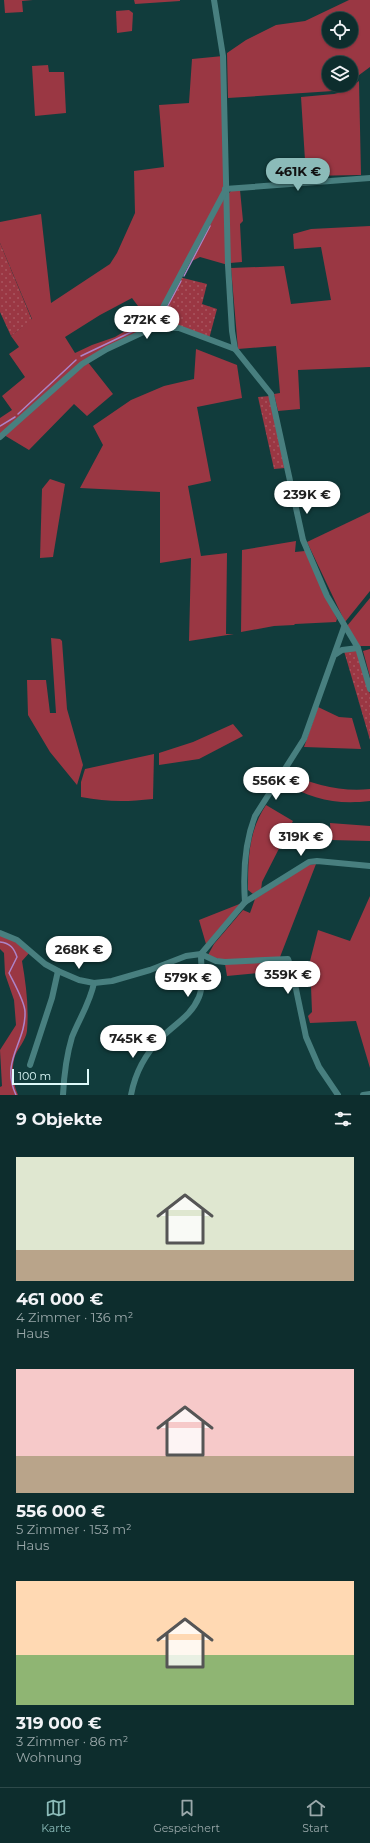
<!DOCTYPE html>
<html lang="de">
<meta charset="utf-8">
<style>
body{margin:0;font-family:Montserrat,sans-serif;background:#1b3939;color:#f1f3f6;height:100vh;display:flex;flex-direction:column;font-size:15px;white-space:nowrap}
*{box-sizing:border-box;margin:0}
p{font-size:13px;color:#9aa8aa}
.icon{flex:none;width:22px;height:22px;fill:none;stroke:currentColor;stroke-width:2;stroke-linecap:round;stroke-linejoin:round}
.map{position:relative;height:1095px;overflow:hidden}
.panel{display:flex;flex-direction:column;background:#0d2d2d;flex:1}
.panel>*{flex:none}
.buttons{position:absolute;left:322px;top:12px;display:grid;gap:8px}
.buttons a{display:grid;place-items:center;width:36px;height:36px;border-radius:50%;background:#0d2d2d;box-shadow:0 1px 3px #0004,0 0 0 1px #2d4949;font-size:20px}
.scale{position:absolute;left:12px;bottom:10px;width:77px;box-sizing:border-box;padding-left:4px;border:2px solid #ddf9f9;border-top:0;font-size:11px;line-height:14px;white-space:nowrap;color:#ddf9f9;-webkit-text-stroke:3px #113c3c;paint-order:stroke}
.price{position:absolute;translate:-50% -34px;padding:0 9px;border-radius:14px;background:#fff;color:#222;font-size:13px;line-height:26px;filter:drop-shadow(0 1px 2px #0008)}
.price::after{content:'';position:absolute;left:50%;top:24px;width:12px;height:9px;margin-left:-6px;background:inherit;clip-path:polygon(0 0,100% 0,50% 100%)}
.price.active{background:#8bbbb9;color:#111}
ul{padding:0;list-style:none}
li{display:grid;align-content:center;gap:8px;height:212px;padding:0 16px}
li span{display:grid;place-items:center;height:124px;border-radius:0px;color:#555}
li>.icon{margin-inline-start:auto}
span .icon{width:72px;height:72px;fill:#fffc;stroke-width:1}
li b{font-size:17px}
h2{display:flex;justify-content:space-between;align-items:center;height:48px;padding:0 16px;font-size:17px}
.tabs{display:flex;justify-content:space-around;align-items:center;height:56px;border-top:1px solid #2d4949;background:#0d2d2d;font-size:11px;color:#9aa8aa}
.tabs a{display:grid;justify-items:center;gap:2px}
.tabs .active{color:#8bbbb9}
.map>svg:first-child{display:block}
.green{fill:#9a3743;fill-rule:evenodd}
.garden{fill:url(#garden-dots)}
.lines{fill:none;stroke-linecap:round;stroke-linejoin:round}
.stream{stroke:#ad83c7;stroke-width:1.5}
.minor{stroke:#487f7f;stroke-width:6}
</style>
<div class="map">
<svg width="370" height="1095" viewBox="0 0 370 1095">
<defs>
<pattern id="garden-dots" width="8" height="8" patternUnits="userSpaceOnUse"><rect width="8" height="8" fill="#9a3743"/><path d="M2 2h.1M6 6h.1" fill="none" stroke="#a8555f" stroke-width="1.8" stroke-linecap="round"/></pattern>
</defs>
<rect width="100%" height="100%" fill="#113c3c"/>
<g class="green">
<path d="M 4,0 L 33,0 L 22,1 L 23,12 L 5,13 Z"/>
<path d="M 134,0 L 180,0 L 180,1 L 135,4 Z"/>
<path d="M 349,0 L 370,0 L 370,67 L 351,81 L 351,63 L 329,63 L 329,85 L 346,85 L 333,91 L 228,98 L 227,53 L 246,40 L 276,25 L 305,21 ZM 329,19 L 351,19 L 351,41 L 329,41 Z"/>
<path d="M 129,10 L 133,13 L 132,31 L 117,33 L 116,11 Z"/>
<path d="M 223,56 L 228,265 L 200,257 L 186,264 L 152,328 L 87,361 L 113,394 L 87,416 L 74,404 L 29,450 L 4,435 L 0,437 L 0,418 L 12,410 L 2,396 L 25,377 L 9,354 L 19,347 L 11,336 L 32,319 L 0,243 L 0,222 L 41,214 L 51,303 L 110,264 L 117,253 L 135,213 L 134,171 L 164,167 L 159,105 L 189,103 L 192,59 ZM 132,298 L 147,318 L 115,337 L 92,345 L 75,353 L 65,337 L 100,315 Z"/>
<path d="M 48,65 L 49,72 L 64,72 L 66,113 L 35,116 L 32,66 Z"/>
<path d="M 359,81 L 361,175 L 306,176 L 301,97 L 334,94 L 345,91 Z"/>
<path d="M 240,190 L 243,221 L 240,224 L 242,262 L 230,263 L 228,194 L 231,191 Z"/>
<path d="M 370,226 L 370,367 L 298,370 L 300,409 L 278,411 L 274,394 L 280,393 L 276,346 L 238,349 L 231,268 L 284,266 L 291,304 L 331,300 L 321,247 L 294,249 L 293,234 L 311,229 Z"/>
<path d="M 196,349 L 237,365 L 242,398 L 197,407 L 211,481 L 188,486 L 201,556 L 227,553 L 226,634 L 234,634 L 189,641 L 191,558 L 160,563 L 160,492 L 80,488 L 103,445 L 93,426 L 131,400 L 164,386 L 194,379 Z"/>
<path d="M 50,479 L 65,484 L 53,557 L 40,558 L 42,489 Z"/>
<path d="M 370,512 L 370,591 L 345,622 L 307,542 Z"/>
<path d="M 296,541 L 295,552 L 305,551 L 337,619 L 336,622 L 295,624 L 294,625 L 274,626 L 241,632 L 242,550 Z"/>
<path d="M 370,598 L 370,646 L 359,646 L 347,626 Z"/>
<path d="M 51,638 L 60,639 L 62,641 L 67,709 L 83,765 L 77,785 L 50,752 L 28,715 L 27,680 L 46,680 L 50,713 L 56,713 Z"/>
<path d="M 370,649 L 370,677 L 363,651 Z"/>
<path d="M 318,707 L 339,717 L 352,718 L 361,749 L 304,747 Z"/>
<path d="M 233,724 L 243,736 L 199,759 L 159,765 L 159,753 L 193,742 Z"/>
<path d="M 154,754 L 153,799 C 126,802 107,802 81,797 L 81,782 L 85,769 Z"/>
<path d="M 288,772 C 312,785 342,792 370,789 L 370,801 C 335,805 312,799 282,782 Z"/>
<path d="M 266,805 L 293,821 L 262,882 L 261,890 L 253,894 L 248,890 C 248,860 248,832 266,805 Z"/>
<path d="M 330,823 L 370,826 L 370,841 L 331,840 Z"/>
<path d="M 316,864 L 280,957 C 257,959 229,966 208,955 L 214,944 L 243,910 L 250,913 L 255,899 L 308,865 Z"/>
<path d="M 370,896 L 370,1068 L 356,1021 L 310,1023 L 308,1016 L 312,1012 L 310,961 L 318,930 L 350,941 Z"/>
<path d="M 242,903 L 206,944 L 199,920 Z"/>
<path d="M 0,933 L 3,933 L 30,952 L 22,961 C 26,984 29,1007 27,1031 C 26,1040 18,1048 15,1056 C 11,1068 13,1084 18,1095 L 0,1095 L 0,1087 L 2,1086 L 0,1050 L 16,1025 L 14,1000 L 5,974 L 4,953 L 0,949 Z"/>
<path d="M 289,962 L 291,970 L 227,976 L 225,964 Z"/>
</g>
<g class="garden">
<path d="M 0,243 L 32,320 L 11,336 L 0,312 Z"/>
<path d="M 179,277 L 207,284 L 202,304 L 217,309 L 209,339 L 194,332 L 152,328 Z"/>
<path d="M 270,396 L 285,468 L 274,469 L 258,397 Z"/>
<path d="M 356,650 L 370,694 L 370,740 L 344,651 Z"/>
</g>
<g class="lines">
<g class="stream">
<path d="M 184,276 L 210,226"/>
<path d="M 158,324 L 181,281"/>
<path d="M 81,356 L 148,324"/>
<path d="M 18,414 L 76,360"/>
<path d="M 0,426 L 15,417"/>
<path d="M 0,942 C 10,943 14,948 17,957 L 9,973 C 14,983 25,1002 25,1012 C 26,1043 0,1061 16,1095"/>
</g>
<g class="minor">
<path d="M 214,0 L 223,56 L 228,265 L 232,331 L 235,349 L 271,394 L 303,540 L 327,596 L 358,648 L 370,689"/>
<path d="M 225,189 L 370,178"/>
<path d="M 152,328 L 179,328 L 235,349"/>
<path d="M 0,437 L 82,364 L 107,349 L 152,328 L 225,191"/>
<path d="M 336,654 L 342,650 L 358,648"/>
<path d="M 245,902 C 243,874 245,842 255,816 L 304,739 L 344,627"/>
<path d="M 0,933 L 17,940 L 45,964 L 58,971 L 79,980 L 94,983 L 112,981 L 150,970 L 186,956 L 201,954 L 216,961 L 225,962 L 288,959 L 292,970 L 306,1037 L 319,1067 L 338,1095"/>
<path d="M 30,1065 L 52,998 L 58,971"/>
<path d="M 63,1095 C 64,1075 66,1057 72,1037 C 79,1019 90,1003 94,983"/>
<path d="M 131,1095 C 135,1073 146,1053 162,1037 C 176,1023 191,1016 199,997 C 204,985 201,968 201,954 L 245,902 L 309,862 L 317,861 L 370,866"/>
<path d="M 363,1095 L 370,1094"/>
</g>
</g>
</svg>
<div class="buttons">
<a><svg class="icon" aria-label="locate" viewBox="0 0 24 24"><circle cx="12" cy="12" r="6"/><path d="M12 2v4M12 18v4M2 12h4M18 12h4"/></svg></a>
<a><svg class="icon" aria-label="layers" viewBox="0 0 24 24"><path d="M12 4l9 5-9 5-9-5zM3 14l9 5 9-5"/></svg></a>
</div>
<div class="scale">100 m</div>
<b class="price active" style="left:298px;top:192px">461K €</b>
<b class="price" style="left:147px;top:340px">272K €</b>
<b class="price" style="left:307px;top:515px">239K €</b>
<b class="price" style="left:276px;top:801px">556K €</b>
<b class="price" style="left:301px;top:857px">319K €</b>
<b class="price" style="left:79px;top:970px">268K €</b>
<b class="price" style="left:288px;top:995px">359K €</b>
<b class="price" style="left:188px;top:998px">579K €</b>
<b class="price" style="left:133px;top:1059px">745K €</b>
</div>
<section class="panel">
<h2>9 Objekte<svg class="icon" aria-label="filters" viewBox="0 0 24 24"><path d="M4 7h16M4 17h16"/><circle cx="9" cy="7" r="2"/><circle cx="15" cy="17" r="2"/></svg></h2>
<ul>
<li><span style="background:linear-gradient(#dfe7d0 75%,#b9a48a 0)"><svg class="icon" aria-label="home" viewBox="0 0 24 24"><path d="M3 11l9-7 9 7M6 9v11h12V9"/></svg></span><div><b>461 000 €</b><p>4 Zimmer · 136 m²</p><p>Haus</p></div></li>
<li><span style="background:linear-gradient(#f6c9c9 70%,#b9a48a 0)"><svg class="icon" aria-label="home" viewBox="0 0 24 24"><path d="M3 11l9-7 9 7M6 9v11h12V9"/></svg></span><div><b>556 000 €</b><p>5 Zimmer · 153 m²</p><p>Haus</p></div></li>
<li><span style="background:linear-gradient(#ffd9b3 60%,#8fb573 0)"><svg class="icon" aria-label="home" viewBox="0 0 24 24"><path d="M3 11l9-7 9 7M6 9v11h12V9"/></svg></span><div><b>319 000 €</b><p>3 Zimmer · 86 m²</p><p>Wohnung</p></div></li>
</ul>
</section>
<nav class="tabs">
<a class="active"><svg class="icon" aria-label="map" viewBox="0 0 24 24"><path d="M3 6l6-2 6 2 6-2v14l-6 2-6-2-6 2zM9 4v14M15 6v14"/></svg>Karte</a>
<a><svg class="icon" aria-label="saved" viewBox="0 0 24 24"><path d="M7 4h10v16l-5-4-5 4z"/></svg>Gespeichert</a>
<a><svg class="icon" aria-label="home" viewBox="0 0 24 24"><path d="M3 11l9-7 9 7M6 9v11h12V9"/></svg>Start</a>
</nav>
